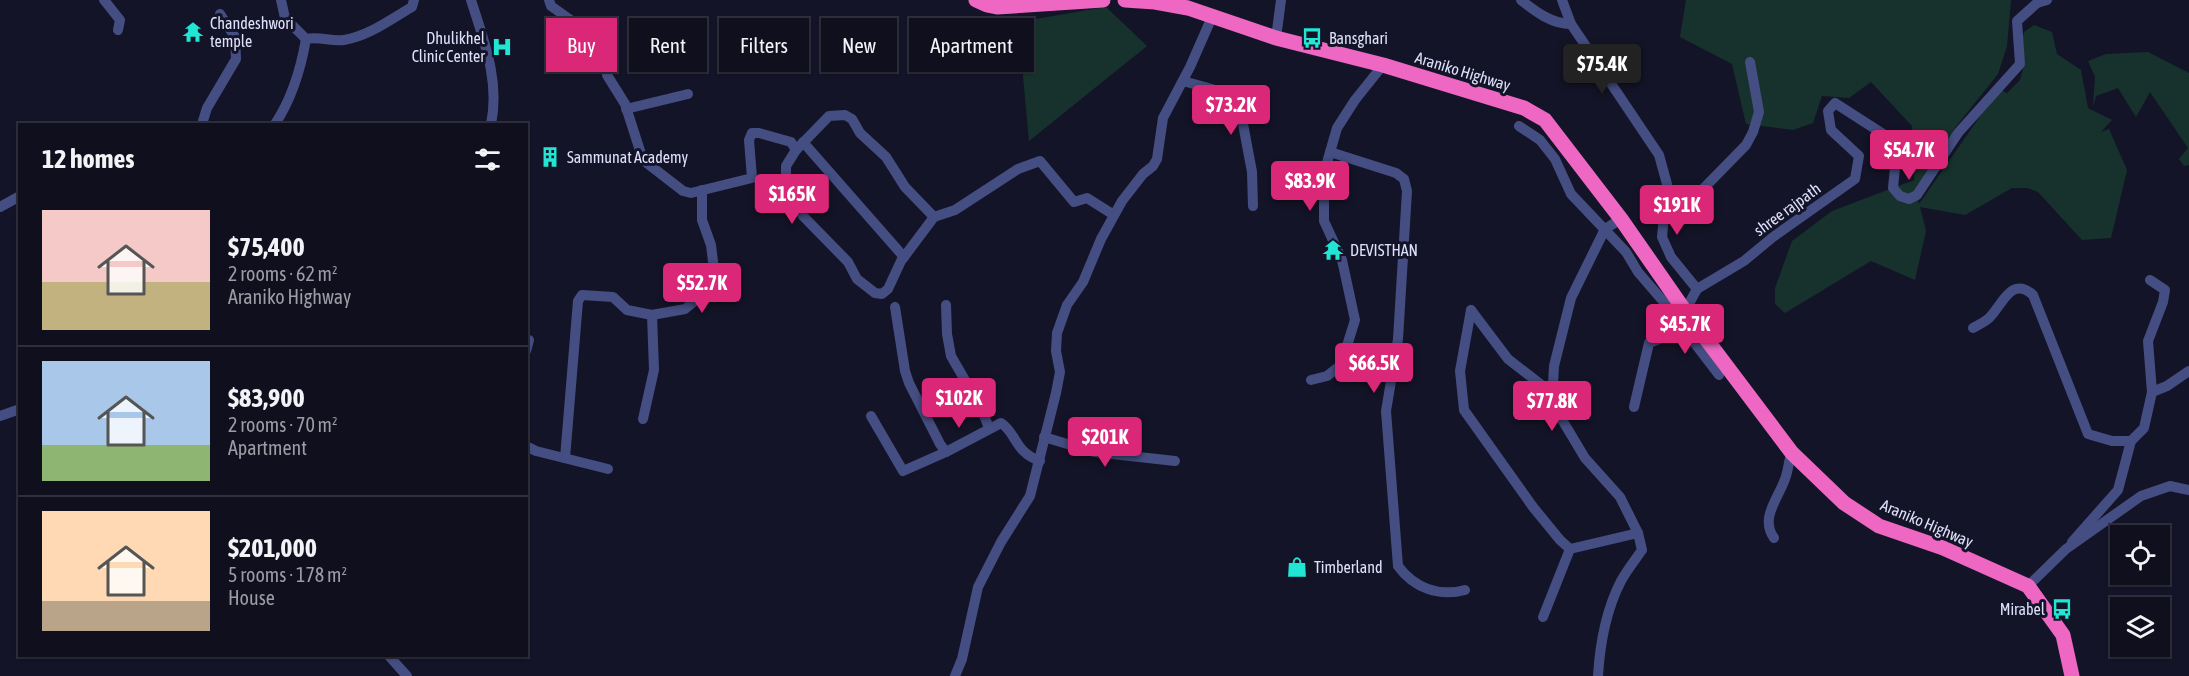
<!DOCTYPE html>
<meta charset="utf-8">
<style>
body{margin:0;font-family:"Asap Condensed",sans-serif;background:#181827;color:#f1f3f6;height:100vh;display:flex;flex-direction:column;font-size:22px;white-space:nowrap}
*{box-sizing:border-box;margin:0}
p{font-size:20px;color:#9b9ca4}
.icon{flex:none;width:33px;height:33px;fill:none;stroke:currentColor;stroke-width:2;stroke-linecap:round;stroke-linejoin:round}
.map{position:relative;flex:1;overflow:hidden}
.drawer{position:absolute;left:18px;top:123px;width:510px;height:534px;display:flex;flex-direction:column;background:#0f0f1e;border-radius:0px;box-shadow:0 2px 4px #0004,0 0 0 2px #2f2f3c}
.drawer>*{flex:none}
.guide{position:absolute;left:546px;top:18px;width:570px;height:54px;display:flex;gap:12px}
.controls{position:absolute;left:2110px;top:525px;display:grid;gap:12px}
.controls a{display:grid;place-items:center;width:60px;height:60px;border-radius:0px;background:#0f0f1e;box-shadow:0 2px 4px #0004,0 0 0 2px #2f2f3c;font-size:30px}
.price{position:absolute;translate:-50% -51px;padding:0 14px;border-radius:6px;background:#db2777;color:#fff;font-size:20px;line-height:39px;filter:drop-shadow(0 2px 3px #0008)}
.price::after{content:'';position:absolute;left:50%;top:36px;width:18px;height:14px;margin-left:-9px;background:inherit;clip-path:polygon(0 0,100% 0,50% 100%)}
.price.on{background:#222;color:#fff}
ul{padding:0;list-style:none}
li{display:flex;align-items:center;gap:18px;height:150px;padding:0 24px}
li+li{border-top:2px solid #2f2f3c}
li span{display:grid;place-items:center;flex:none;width:168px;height:120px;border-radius:0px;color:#555}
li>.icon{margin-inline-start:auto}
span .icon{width:72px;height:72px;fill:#fffc;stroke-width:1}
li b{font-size:26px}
h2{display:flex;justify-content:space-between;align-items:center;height:72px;padding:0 24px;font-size:26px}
.tag{padding:0 21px;border-radius:0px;background:#0f0f1e;box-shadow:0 2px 4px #0004,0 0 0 2px #2f2f3c;font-size:21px;line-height:54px}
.tag.on{background:#db2777;color:#fff}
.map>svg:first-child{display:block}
.green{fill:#17322c}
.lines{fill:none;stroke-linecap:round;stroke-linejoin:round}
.minor{stroke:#444e82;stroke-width:10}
.highway{stroke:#ee67c2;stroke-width:15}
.labels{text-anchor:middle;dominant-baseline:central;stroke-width:6;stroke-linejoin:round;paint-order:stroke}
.poi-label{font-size:16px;fill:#dee1fb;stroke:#141428;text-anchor:start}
.street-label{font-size:16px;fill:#dee1fb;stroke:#141428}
</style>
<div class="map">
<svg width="2189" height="676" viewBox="0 0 2189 676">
<rect width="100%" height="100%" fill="#141428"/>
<g class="green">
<path d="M 1686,0 L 2011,0 L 2007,46 L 1998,74 L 1954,129 L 1917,196 L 1919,204 L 1999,89 L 2007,93 L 2020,80 L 2025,61 L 2019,52 L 2024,32 L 2034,25 L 2052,32 L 2057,54 L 2081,70 L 2088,108 L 2112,120 L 2101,132 L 2109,129 L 2127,170 L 2111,238 L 2082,240 L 2038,192 L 2027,188 L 2012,188 L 1965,215 L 1920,207 L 1926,231 L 1915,280 L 1871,261 L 1785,313 L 1775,304 L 1775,288 L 1792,241 L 1832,211 L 1914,180 L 1912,126 L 1871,82 L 1849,98 L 1822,96 L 1813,123 L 1793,130 L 1746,124 L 1732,64 L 1680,37 Z"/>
<path d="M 1106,7 L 1147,46 L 1029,141 L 1018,22 Z"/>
<path d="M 2148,52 L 2189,73 L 2189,165 L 2184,166 L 2179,159 L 2188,148 L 2150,92 L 2136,117 L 2118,88 L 2096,96 L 2093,107 L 2095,77 L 2088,61 L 2106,54 Z"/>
</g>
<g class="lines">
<g class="minor">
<path d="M 104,0 L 120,20 L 118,30"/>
<path d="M 281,0 L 285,18 L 306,39"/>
<path d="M 471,0 C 484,41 500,81 491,124"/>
<path d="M 549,0 L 551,6 L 579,26 L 605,35 L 608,45 L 607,75 L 625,104 L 643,160 L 683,191 L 691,193 L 752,178 L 749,140 L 752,133 L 759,133 L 791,142 L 796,150 L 786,166 L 786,177 L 792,196 L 803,216 L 848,262 L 857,279 L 875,293 L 882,294 L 888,289 L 901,261 L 934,217 L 955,210 L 1018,169 L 1040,161 L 1074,202 L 1087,198 L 1114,215"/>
<path d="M 1521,0 C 1536,12 1552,24 1571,24"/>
<path d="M 1562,0 L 1571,24 L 1659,155 L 1667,184 L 1662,237 L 1671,257 L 1697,289"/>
<path d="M 1276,38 L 1281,0"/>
<path d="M 1183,81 L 1212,89 L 1226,97 L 1240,114 L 1243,124 L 1252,172 L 1253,206"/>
<path d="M 626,109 L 688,94"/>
<path d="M 202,124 L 207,108 L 236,59 L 235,37 L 220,14"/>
<path d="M 275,124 C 291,100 301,68 306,39 C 319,36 332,42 344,40 C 369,36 391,19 412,7 L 414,0"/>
<path d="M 1519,126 L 1540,140 L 1555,159 L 1571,194 L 1626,252 L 1638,272 L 1675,315 L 1685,311 L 1697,289 L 1744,261 L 1773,237 L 1855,179 L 1859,156 L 1831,130 L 1828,111 L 1835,103 L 1894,141 L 1897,147 L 1893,188 L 1900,196 L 1909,199 L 1917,195 L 1958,133 L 2020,64 L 2017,21 L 2037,3 L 2047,0"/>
<path d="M 803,142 L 904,257"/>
<path d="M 796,150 L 829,116 L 845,115 L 852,119 L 860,133 L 886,157 L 905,187 L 934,217"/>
<path d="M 1330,152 L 1396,173 L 1404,179 L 1407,191 L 1398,339 L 1386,411 L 1398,566 C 1414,588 1439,597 1465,590"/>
<path d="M 1666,204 L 1702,190 L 1746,145 L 1753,132 L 1759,112 L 1750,62"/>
<path d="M 0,207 L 20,196"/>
<path d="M 946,305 L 947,334 L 951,356 L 981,408 L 989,428"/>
<path d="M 895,307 L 905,371 L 909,383 L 940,444 L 946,452"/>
<path d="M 1471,310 L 1460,371 L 1464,410 L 1533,507 L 1560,540 L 1570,549"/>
<path d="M 1471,310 L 1508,359 L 1553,394"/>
<path d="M 1681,322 L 1693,341 L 1719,375"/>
<path d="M 1973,328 C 1978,325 1985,322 1989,318 C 2002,306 2011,275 2033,295 L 2088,434 L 2112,441 L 2131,441 L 2144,428 L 2152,392 L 2148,341 L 2163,302 L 2165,290 L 2150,280"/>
<path d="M 526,351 L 529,340"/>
<path d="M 1311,380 L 1327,376 L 1341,365 L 1355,320 L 1342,260 L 1324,221 L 1324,173 L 1337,128 L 1355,100 L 1383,65"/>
<path d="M 2152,392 L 2167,386 L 2189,371"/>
<path d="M 1634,407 L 1649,343 L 1686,328"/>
<path d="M 0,416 L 20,409"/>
<path d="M 871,416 L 903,471 L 946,452 L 1001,423 C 1016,432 1015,453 1040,461"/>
<path d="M 643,419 L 654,370 L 652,315 L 685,309 L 707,291 L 713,282 L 714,270 L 711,245 L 702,220 L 702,190"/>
<path d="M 1044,437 L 1094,452 L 1175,461"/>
<path d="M 526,446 L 536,451 L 608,469"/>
<path d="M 565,458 L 578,301 L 582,295 L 613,297 L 627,310 L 652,315"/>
<path d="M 1774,538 C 1759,517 1780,497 1786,476 C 1789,468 1788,461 1792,453"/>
<path d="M 2072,542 L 2118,490 L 2131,441"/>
<path d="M 2028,586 L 2066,549 L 2141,496 L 2170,486 L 2189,490"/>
<path d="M 1543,617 L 1570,549 L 1638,533 L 1620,497 L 1585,458 L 1552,403 L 1554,366 L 1571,298 L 1605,229 L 1621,219"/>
<path d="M 389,656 L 407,676"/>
<path d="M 955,676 L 962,659 L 978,587 L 1001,542 L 1030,496 L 1056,393 L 1060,372 L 1056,351 L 1057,333 L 1067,305 L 1083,282 L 1101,239 L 1122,201 L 1143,174 L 1153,166 L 1157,159 L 1163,118 L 1190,67 L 1212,17"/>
<path d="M 1598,676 C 1600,643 1606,610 1621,581 C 1627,570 1635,560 1642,550 L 1638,533"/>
</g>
<g class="highway">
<path d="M 976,0 L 987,5 L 997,7 L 1103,0"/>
<path d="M 1125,0 L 1155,2 L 1188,8 L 1276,38 L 1383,65 L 1524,108 L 1545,120 L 1621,219 L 1685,311 L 1792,453 L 1844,503 L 1879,526 L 1943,548 L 2028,586 L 2063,635 L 2072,676"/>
</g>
</g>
<defs>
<g id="temple-bare" transform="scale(1.62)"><path d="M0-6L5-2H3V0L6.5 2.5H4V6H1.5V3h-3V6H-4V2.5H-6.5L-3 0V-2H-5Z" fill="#20e6d3" stroke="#141428" stroke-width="2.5" paint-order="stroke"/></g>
<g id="bus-bare" transform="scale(1.62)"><path d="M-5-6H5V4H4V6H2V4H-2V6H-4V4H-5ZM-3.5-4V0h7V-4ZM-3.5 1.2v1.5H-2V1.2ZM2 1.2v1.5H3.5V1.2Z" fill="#20e6d3" stroke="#141428" stroke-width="2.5" paint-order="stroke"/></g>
<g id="hospital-bare" transform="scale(1.62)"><path d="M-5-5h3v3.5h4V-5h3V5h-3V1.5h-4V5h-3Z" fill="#20e6d3" stroke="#141428" stroke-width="2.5" paint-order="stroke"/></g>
<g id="building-bare" transform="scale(1.62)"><path d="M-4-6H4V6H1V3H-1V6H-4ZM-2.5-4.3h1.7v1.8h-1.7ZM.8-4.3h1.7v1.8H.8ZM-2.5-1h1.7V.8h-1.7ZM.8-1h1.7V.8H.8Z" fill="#20e6d3" stroke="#141428" stroke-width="2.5" paint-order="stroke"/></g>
<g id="shop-bare" transform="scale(1.62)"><path d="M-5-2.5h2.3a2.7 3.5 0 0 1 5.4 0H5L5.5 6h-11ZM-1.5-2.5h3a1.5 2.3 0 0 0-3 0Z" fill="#20e6d3" stroke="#141428" stroke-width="2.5" paint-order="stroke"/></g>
</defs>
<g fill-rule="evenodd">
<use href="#temple-bare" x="193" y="32"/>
<use href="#bus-bare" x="1312" y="38"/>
<use href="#hospital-bare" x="502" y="47"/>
<use href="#building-bare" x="550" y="157"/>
<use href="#temple-bare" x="1333" y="250"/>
<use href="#shop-bare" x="1297" y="567"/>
<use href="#bus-bare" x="2062" y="609"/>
</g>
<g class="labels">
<g class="poi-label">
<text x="210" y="23">Chandeshwori<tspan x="210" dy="18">temple</tspan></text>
<text x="485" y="38" text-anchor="end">Dhulikhel<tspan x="485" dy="18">Clinic Center</tspan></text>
<text x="1329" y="38">Bansghari</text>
<text x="567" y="157">Sammunat Academy</text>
<text x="1350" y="250">DEVISTHAN</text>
<text x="1314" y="567">Timberland</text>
<text x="2045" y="609" text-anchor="end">Mirabel</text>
</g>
<g class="street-label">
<text transform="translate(1463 71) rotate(17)">Araniko Highway</text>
<text transform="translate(1787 209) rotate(-36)">shree rajpath</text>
<text transform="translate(1927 523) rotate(23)">Araniko Highway</text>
</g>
</g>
</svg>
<div class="controls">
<a><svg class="icon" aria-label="locate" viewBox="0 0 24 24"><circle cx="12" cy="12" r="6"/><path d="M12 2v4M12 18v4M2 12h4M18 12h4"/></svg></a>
<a><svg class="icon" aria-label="layers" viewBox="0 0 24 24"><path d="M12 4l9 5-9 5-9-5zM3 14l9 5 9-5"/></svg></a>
</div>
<b class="price on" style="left:1602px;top:95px">$75.4K</b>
<b class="price" style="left:1231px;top:136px">$73.2K</b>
<b class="price" style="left:1909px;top:181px">$54.7K</b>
<b class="price" style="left:1310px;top:212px">$83.9K</b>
<b class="price" style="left:792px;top:225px">$165K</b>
<b class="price" style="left:1677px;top:236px">$191K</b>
<b class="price" style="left:702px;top:314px">$52.7K</b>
<b class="price" style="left:1685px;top:355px">$45.7K</b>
<b class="price" style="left:1374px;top:394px">$66.5K</b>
<b class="price" style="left:959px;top:429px">$102K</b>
<b class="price" style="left:1552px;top:432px">$77.8K</b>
<b class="price" style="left:1105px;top:468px">$201K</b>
<div class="guide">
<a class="tag on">Buy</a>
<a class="tag">Rent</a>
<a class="tag">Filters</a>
<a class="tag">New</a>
<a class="tag">Apartment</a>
</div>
<section class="drawer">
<h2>12 homes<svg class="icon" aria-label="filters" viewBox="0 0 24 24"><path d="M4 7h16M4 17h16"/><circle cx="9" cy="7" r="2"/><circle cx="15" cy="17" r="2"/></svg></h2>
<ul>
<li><span style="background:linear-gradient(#f6c9c9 60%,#c2b280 0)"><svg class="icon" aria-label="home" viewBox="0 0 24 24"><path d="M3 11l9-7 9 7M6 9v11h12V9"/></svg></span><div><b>$75,400</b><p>2 rooms · 62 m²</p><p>Araniko Highway</p></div></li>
<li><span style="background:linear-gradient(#a9c7e8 70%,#8fb573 0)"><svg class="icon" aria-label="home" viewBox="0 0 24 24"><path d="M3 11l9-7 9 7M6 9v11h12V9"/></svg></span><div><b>$83,900</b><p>2 rooms · 70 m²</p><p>Apartment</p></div></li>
<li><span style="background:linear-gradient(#ffd9b3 75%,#b9a48a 0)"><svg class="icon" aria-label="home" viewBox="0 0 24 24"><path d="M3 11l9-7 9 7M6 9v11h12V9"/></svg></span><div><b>$201,000</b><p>5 rooms · 178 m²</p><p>House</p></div></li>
</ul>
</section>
</div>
